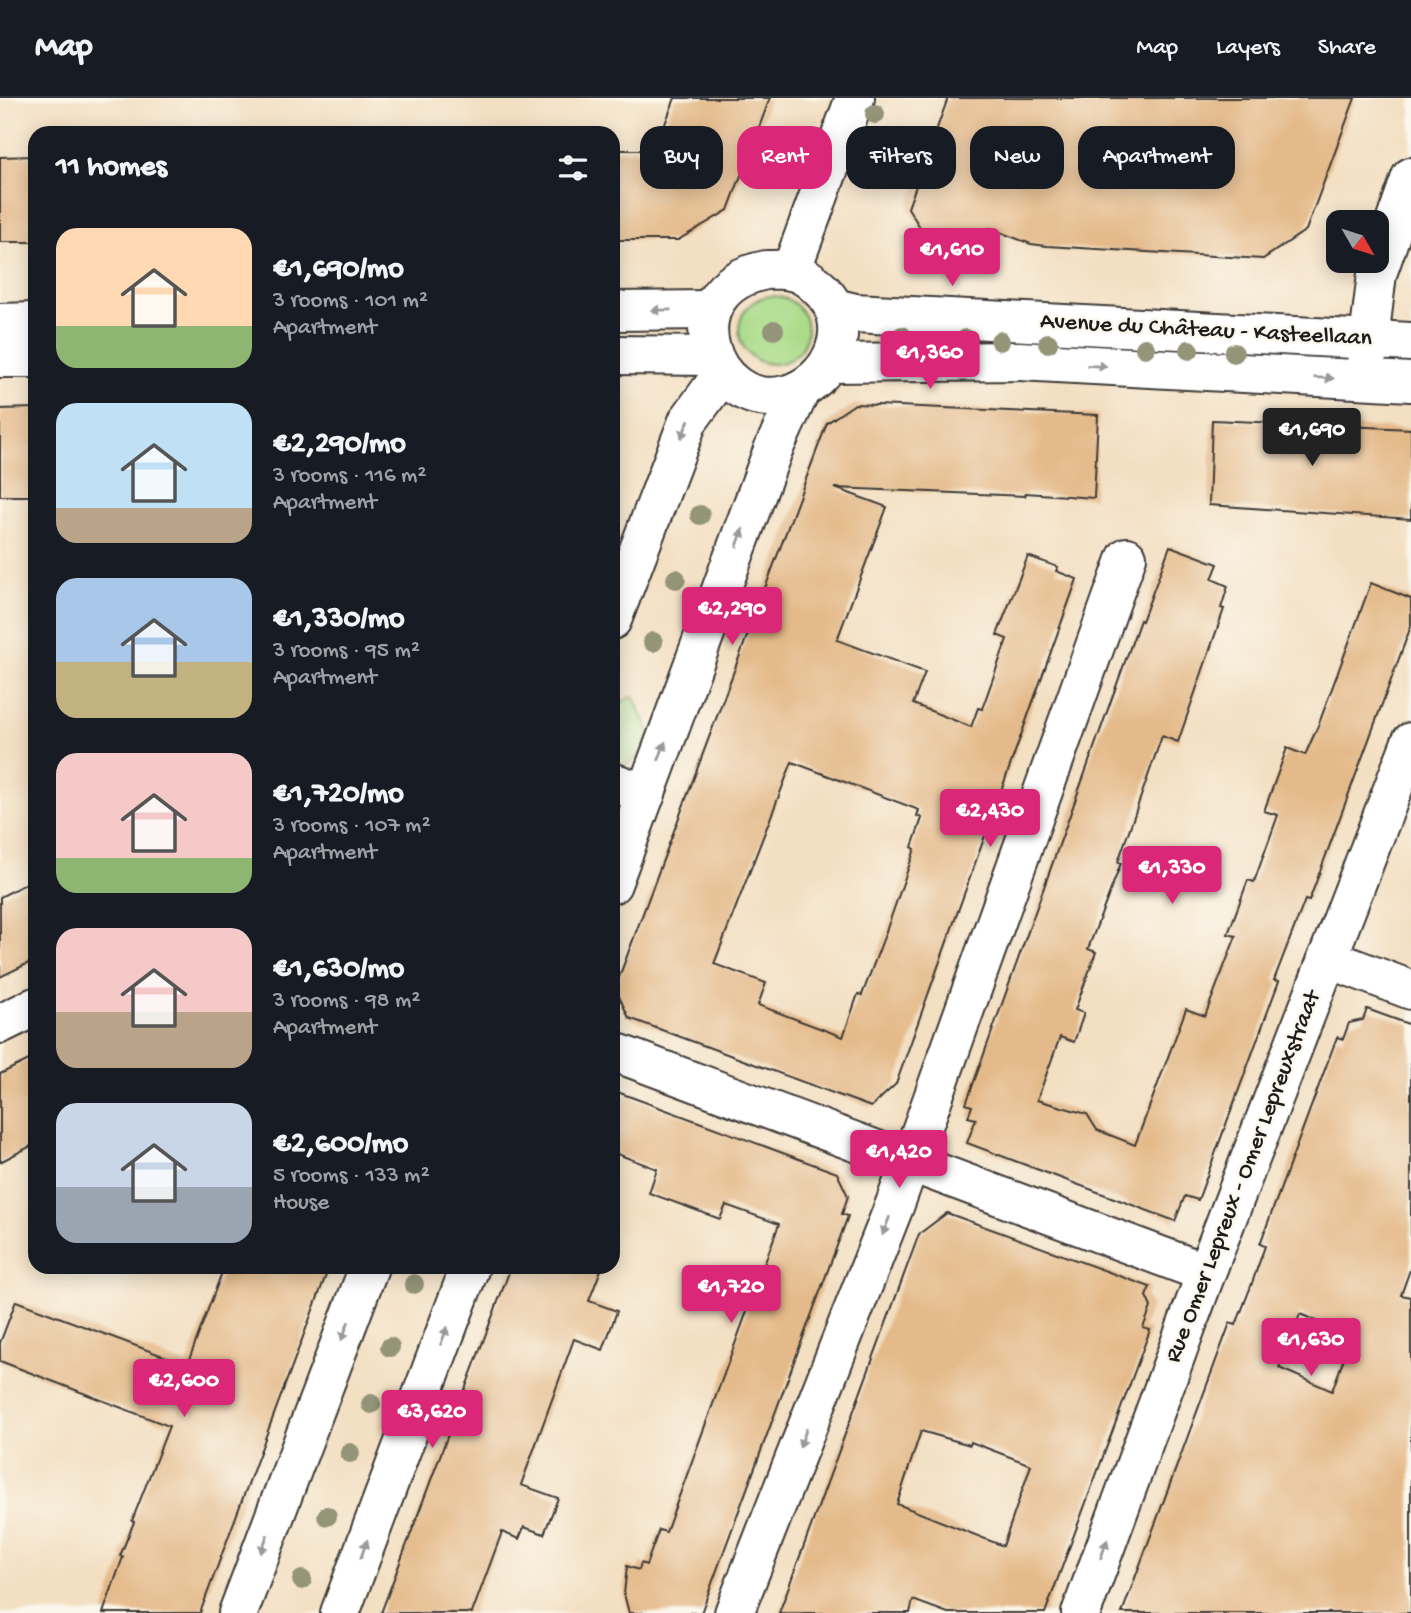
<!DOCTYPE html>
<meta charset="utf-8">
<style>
body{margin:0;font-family:"Gochi Hand",sans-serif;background:#242831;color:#f1f3f6;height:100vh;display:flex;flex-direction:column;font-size:26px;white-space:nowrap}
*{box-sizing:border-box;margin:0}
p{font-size:23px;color:#9ea1a6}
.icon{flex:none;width:38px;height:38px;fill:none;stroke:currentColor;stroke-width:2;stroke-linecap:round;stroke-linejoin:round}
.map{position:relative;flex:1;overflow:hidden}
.panel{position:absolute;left:28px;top:28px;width:592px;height:1148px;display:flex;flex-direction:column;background:#171b24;border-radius:21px;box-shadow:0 4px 18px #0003}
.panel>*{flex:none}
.top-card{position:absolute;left:640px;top:28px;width:665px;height:63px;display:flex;gap:14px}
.needle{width:46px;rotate:129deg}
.controls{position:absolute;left:1326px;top:112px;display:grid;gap:14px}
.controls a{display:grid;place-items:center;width:63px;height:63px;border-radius:14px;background:#171b24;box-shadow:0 4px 18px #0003;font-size:35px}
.price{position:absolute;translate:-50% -60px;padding:0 16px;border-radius:7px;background:#db2777;color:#fff;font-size:23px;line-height:46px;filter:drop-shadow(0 2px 4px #0008)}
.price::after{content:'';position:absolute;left:50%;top:42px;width:21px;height:16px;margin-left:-10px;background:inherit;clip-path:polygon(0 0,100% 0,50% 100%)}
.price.on{background:#222;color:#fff}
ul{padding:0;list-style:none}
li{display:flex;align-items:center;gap:21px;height:175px;padding:0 28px}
li span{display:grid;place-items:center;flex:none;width:196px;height:140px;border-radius:21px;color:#555}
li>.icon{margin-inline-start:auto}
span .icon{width:84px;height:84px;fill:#fffc;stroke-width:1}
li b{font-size:30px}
h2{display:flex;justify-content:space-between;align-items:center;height:84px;padding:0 28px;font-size:30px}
.chip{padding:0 24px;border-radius:21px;background:#171b24;box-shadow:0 4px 18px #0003;font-size:24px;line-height:63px}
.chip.on{background:#db2777;color:#fff}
header{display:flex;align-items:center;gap:42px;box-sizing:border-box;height:98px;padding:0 35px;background:#171b24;border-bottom:2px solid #363941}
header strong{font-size:33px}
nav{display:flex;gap:38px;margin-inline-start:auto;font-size:24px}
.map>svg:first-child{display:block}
.green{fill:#abdc8a;stroke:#647c53;stroke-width:2}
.building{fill:#e4ba8a;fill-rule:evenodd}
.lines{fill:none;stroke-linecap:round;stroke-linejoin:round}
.minor-casing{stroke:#3c3935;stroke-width:42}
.minor{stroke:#fff;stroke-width:38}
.tree{fill:#949479}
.oneway{fill:#999}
.labels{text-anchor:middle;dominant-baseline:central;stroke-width:5;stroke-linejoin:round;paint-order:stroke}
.street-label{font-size:24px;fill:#1c1c1c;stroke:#fbf7ec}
</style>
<header>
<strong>Map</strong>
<nav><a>Map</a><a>Layers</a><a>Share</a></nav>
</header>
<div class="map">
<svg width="1411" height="1515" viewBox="0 0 1411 1515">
<rect width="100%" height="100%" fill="#fbf7ec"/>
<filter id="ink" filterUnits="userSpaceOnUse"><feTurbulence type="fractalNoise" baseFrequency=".0143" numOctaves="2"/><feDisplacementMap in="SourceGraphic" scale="14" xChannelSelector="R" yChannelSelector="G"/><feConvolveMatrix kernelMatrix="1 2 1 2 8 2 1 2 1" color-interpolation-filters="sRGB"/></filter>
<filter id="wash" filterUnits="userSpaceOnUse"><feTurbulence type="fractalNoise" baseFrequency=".00686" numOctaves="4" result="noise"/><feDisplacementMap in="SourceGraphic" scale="28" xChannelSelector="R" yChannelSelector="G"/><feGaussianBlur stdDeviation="1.57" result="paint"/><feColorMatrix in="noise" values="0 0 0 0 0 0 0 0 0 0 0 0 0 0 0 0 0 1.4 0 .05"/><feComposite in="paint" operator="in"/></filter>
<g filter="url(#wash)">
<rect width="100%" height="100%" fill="#f3dfc2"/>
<g class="green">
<circle cx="773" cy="232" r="34"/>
<path d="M 633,598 L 650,634 C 642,654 637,669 613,667 L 613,608 Z"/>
</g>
<g id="blocks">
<g class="building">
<path d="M 675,0 L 770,0 L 728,112 L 678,142 L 612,142 L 612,52 L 655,52 Z"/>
<path d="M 948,0 L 1355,0 L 1306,132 L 1263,161 L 1047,148 L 1031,146 L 989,130 L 984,142 L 961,134 L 957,142 L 926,139 L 908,110 Z"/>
<path d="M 35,58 L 35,144 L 0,144 L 0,59 Z"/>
<path d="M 855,306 L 1098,317 L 1094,400 L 1026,395 L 1025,398 L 835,390 L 887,409 L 837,542 L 925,574 L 913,606 L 971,629 L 978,610 L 982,611 L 1007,541 L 997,537 L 1028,458 L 1058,469 L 1056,473 L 1077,481 L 896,986 L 871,1009 L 629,920 L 615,890 L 827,325 ZM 792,664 L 919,712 L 917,718 L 922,720 L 912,749 L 915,751 L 884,839 L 862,897 L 858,896 L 843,939 L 758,907 L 766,885 L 714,866 Z"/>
<path d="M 35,310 L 35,398 L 0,398 L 0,311 Z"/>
<path d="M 1212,322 L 1411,331 L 1411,421 L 1209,407 Z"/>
<path d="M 1170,448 L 1218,466 L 1212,481 L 1228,488 L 1221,510 L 1224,511 L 1178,644 L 1162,638 L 1118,764 L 1121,765 L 1088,851 L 1096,854 L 1075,912 L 1084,915 L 1074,944 L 1060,939 L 1037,1002 L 1087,1016 L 1097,1032 L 1135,1047 L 1186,911 L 1205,918 L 1236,838 L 1228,836 L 1248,782 L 1254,784 L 1278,717 L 1264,713 L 1287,650 L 1305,657 L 1318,628 L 1371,485 L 1411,501 L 1411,528 L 1309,803 L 1305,802 L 1274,882 L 1279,883 L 1198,1102 L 1185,1098 L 1175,1123 L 967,1045 L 976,1021 L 968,1019 L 972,1008 L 966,1006 L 1140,522 L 1142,523 Z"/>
<path d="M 35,781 L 35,862 L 0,879 L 0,799 Z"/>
<path d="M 1367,911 L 1411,927 L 1411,1169 L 1401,1197 L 1411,1199 L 1411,1515 L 1122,1515 L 1230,1225 L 1236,1227 L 1251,1188 L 1265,1148 L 1260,1146 L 1337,939 L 1343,941 L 1349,925 L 1363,922 ZM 1300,1216 L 1352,1238 L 1332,1293 L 1279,1270 Z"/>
<path d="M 35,959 L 35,1046 L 0,1064 L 0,976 Z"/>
<path d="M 612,992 L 837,1075 L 848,1098 L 842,1116 L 848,1118 L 701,1515 L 629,1515 L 624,1496 L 627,1468 L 639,1472 L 641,1465 L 646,1467 L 659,1432 L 666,1434 L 779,1126 L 726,1107 L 720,1121 L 649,1095 L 657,1071 L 612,1054 Z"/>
<path d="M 947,1115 L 1150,1189 L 1146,1198 L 1151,1209 L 1143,1230 L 1150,1232 L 1045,1515 L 948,1515 L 913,1502 L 910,1515 L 779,1515 L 919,1136 ZM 921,1333 L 970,1347 L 971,1344 L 1031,1367 L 1003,1448 L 897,1406 Z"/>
<path d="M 224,1169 L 329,1169 L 200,1515 L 103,1515 L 123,1459 L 120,1458 L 134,1424 L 132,1423 L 169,1328 L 0,1263 L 0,1245 L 16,1203 L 187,1267 Z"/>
<path d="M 511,1169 L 602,1169 L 589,1203 L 617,1213 L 603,1252 L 574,1241 L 521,1387 L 558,1400 L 544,1436 L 524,1429 L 519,1441 L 502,1434 L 472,1515 L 381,1515 Z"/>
</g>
</g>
</g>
<g filter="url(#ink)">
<use href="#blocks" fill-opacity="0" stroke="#3c3935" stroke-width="2"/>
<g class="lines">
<g class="minor-casing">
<g id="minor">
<path d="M 766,172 C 774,172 784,171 792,173 C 803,176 811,182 819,190 C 858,225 833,285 785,297 C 710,315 667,191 766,172 Z"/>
<path d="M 791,173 L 855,0"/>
<path d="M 834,210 L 855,215 L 1411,244"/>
<path d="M 612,213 L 710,212"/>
<path d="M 0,225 L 35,224"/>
<path d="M 612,257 L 713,258"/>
<path d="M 0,260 L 35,260"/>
<path d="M 831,265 L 1019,263 L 1411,284"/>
<path d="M 1366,266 L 1377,176 L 1411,79"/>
<path d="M 612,522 L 688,323 L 723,275"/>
<path d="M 612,684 L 646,696"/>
<path d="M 612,786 L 773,352 L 801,291"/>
<path d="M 1327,860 L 1411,892"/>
<path d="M 0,926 L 35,909"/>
<path d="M 612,953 L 1206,1175"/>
<path d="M 238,1515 L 369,1169"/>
<path d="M 340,1515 L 470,1169"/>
<path d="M 734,1515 L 895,1106 L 1127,459"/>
<path d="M 1081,1515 L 1206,1175 L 1411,644"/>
</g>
</g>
<use href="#minor" class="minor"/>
</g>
<g class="tree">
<circle cx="875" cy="16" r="10"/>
<circle cx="774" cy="232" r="10"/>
<circle cx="902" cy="238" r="10"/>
<circle cx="966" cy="241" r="10"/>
<circle cx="1000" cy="243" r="10"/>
<circle cx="1048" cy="245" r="10"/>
<circle cx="1145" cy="250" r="10"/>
<circle cx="1189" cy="252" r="10"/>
<circle cx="1234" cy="255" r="10"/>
<circle cx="700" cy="417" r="10"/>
<circle cx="676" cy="481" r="10"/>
<circle cx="653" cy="544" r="10"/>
<circle cx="414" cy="1186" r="10"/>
<circle cx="390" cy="1249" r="10"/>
<circle cx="371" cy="1306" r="10"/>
<circle cx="350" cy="1355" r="10"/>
<circle cx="327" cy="1418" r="10"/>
<circle cx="302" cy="1482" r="10"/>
</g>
<defs><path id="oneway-solid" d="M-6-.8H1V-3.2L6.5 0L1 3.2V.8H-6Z" transform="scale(1.75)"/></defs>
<g class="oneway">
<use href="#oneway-solid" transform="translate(661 212) rotate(179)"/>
<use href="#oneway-solid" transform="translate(1097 268) rotate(3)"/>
<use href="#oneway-solid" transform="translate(1324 280) rotate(2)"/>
<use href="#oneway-solid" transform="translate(685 331) rotate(113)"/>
<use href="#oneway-solid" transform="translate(740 440) rotate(-70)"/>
<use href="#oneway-solid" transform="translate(662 653) rotate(-70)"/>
<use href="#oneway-solid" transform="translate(886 1128) rotate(111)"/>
<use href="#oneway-solid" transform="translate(345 1233) rotate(111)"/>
<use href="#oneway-solid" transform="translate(444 1238) rotate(-69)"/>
<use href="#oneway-solid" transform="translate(803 1340) rotate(111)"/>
<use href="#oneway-solid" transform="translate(264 1446) rotate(111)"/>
<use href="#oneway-solid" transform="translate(364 1451) rotate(-70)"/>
<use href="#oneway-solid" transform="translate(1104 1451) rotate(-70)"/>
</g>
</g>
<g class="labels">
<g class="street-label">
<text transform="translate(1206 233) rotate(3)">Avenue du Château - Kasteellaan</text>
<text transform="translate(1244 1079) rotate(-69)">Rue Omer Lepreux - Omer Lepreuxstraat</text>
</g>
</g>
</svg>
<div class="controls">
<a><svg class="needle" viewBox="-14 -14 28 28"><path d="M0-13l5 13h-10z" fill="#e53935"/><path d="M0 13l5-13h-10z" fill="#9ea1a6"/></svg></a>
</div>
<b class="price" style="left:952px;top:190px">€1,610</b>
<b class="price" style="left:930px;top:293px">€1,360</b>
<b class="price on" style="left:1312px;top:370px">€1,690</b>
<b class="price" style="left:732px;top:549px">€2,290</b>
<b class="price" style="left:990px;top:751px">€2,430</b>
<b class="price" style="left:1172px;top:808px">€1,330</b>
<b class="price" style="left:899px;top:1092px">€1,420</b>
<b class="price" style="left:731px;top:1227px">€1,720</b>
<b class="price" style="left:1311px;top:1280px">€1,630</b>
<b class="price" style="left:184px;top:1321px">€2,600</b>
<b class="price" style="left:432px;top:1352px">€3,620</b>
<div class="top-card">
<a class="chip">Buy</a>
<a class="chip on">Rent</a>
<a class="chip">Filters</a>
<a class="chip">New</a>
<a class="chip">Apartment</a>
</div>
<section class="panel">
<h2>11 homes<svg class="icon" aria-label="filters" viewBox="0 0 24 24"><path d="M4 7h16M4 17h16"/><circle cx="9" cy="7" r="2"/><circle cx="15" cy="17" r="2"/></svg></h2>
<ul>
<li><span style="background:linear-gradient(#ffd9b3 70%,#8fb573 0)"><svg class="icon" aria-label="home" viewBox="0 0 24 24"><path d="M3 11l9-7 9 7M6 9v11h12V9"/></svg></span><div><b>€1,690/mo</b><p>3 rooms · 101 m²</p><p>Apartment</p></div></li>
<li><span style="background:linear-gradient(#bfe0f5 75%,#b9a48a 0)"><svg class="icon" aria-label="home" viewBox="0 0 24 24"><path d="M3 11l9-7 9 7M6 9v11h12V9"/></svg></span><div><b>€2,290/mo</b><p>3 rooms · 116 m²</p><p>Apartment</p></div></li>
<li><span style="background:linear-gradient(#a9c7e8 60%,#c2b280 0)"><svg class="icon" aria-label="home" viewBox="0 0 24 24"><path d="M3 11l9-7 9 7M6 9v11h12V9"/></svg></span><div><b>€1,330/mo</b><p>3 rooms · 95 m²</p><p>Apartment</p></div></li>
<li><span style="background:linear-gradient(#f6c9c9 75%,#8fb573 0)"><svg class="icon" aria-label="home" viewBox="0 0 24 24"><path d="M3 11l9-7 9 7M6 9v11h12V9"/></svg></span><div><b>€1,720/mo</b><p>3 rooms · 107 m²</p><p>Apartment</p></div></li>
<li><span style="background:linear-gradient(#f6c9c9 60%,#b9a48a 0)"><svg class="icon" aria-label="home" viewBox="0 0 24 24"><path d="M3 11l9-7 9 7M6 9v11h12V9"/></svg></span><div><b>€1,630/mo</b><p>3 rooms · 98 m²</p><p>Apartment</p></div></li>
<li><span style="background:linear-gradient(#c9d6e8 60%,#9aa5b1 0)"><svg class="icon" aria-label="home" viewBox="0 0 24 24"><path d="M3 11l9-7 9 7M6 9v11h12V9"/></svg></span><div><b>€2,600/mo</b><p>5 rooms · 133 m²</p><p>House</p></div></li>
</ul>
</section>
</div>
